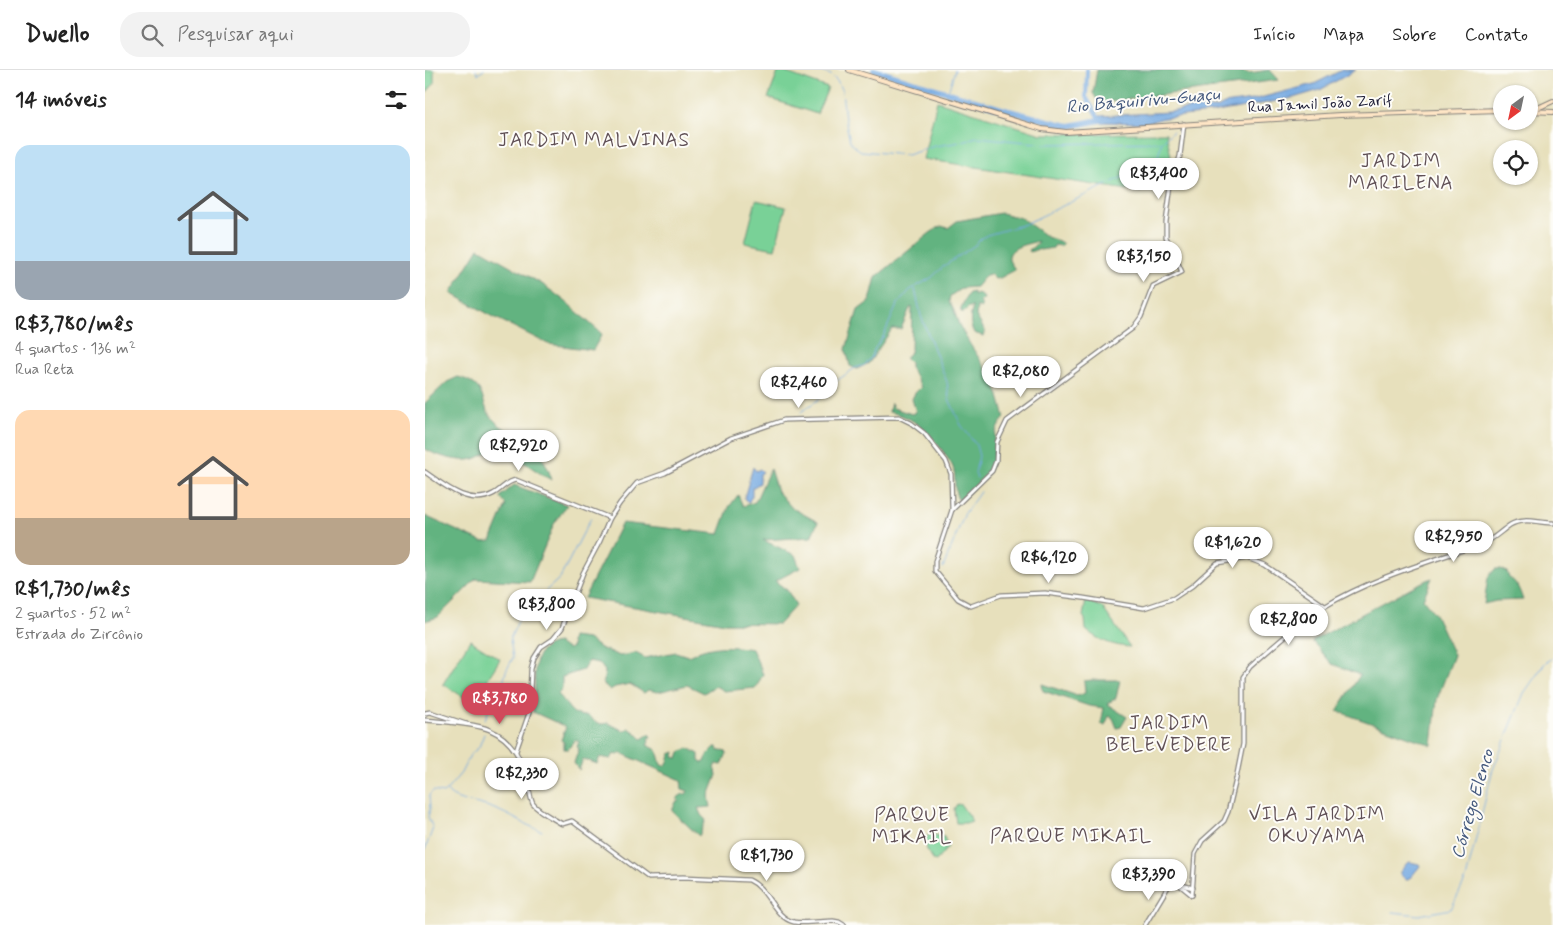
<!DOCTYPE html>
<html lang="pt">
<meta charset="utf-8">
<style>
body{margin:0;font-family:Mynerve,sans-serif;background:#f2f2f2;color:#222;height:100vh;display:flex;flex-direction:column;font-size:19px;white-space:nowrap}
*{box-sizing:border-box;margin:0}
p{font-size:16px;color:#767676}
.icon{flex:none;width:28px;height:28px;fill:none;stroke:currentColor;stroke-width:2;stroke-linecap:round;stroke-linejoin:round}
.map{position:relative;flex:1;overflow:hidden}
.drawer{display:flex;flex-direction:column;background:#fff;width:425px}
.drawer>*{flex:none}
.needle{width:32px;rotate:213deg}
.fabs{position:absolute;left:1068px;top:15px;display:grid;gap:10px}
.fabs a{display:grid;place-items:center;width:45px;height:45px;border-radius:50%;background:#fff;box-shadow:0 1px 4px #0004;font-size:25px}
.price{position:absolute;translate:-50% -42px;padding:0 11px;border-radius:18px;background:#fff;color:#222;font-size:16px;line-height:32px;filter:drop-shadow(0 1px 2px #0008)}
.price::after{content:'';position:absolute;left:50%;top:30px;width:15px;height:11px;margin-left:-8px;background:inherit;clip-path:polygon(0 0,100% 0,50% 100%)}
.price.current{background:#d1495b;color:#fff}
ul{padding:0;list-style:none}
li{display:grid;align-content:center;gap:10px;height:265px;padding:0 15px}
li span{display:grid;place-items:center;height:155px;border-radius:15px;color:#555}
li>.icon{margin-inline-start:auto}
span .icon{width:90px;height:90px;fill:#fffc;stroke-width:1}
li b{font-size:21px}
h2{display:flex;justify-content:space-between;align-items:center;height:60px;padding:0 15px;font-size:21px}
header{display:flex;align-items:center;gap:30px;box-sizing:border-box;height:70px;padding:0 25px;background:#fff;border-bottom:1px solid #e0e0e0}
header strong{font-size:24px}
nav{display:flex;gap:28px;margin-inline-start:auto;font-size:18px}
.search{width:350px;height:45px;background:#f2f2f2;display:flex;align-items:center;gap:12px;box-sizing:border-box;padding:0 18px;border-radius:20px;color:#767676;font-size:19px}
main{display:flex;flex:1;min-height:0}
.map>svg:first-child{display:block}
.green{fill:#79d197;stroke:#4e7a69}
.forest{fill:#62b380;stroke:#426a5e}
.water{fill:#74a9e1;stroke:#4b668e}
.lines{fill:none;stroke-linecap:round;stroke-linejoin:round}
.stream{stroke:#74a9e1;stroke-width:1}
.canal{stroke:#74a9e1;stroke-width:4}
.river{stroke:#74a9e1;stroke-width:6}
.tertiary-casing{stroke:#84817c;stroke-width:5.5}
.secondary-casing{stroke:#84817c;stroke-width:6}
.tertiary{stroke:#fff;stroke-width:3}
.secondary{stroke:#fee5c5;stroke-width:4}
.labels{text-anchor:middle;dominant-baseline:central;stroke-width:4;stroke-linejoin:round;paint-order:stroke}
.street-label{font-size:16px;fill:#22223b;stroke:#fdfcf7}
.water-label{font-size:18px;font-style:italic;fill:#43587d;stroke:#fdfcf7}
.quarter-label{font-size:19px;letter-spacing:1px;fill:#605056;stroke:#fdfcf7}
</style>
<header>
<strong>Dwello</strong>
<div class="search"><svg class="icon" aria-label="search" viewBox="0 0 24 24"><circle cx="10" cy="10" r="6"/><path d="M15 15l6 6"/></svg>Pesquisar aqui</div>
<nav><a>Início</a><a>Mapa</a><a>Sobre</a><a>Contato</a></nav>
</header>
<main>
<section class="drawer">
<h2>14 imóveis<svg class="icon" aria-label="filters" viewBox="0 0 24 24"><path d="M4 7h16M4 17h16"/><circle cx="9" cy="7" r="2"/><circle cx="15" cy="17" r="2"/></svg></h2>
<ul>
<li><span style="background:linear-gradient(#bfe0f5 75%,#9aa5b1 0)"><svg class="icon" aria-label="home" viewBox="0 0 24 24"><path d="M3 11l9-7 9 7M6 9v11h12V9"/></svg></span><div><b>R$3,780/mês</b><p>4 quartos · 136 m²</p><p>Rua Reta</p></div></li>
<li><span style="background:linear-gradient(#ffd9b3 70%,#b9a48a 0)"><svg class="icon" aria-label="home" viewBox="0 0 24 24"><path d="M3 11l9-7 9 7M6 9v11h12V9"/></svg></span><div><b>R$1,730/mês</b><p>2 quartos · 52 m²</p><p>Estrada do Zircônio</p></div></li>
</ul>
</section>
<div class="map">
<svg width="1128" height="855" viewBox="0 0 1128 855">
<rect width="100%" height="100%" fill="#fdfcf7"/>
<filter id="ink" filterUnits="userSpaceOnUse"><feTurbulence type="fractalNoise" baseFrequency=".02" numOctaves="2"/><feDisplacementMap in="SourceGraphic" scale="10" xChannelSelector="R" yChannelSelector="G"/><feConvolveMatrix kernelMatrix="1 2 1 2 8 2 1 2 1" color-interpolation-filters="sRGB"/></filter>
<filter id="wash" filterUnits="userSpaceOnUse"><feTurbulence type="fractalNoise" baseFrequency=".0096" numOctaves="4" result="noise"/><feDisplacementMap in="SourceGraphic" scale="20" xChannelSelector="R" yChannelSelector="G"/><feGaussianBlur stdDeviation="1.12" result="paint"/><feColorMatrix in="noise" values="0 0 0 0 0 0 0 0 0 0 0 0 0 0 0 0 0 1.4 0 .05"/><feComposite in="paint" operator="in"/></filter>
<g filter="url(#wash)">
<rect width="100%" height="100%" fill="#e7e0bc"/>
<g class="green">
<path d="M 0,0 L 9,0 L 9,14 L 0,24 Z"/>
<path d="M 354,0 L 403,18 L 392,44 L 343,28 Z"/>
<path d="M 512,31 L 616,64 L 741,63 L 746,86 L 729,109 L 716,122 L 498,89 Z"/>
<path d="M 331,130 L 361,137 L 350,179 L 320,173 Z"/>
<path d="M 661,531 L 677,537 L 705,577 C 689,576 674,571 661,560 L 660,549 L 658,546 Z"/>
<path d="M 45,570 L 75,589 L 48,633 L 18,614 Z"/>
<path d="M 532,734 L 536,735 L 547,751 L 541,753 L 531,753 L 529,739 Z"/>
<path d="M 505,764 L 519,767 L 523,777 L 511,791 L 508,790 L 502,780 L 500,768 Z"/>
</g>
<g class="forest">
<path d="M 672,0 L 807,0 L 824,3 L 845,0 L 854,10 L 674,33 L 668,23 Z"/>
<path d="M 576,143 L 596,148 L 622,167 L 634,171 L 638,174 L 636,176 L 630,175 L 628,178 L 615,180 L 613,179 L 605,182 L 604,180 L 612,174 L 613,171 C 604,174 582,176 584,190 C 585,193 589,197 590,200 L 575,208 L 570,209 L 565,204 L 561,205 L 551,217 L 537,218 L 525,226 L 524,232 C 531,241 531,251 537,260 C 547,280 562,297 571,318 C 575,327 577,338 580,348 C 564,363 573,378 566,396 C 562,407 543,423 534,430 C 528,423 531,409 529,400 C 527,393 522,388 519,383 C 504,362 490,347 464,342 L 466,333 L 468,338 L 487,344 L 491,342 L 487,329 L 490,323 L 496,317 C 491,310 491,304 485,298 L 485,293 L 480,288 L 486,281 L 487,237 L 485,238 L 476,259 L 467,259 L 444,293 L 432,299 L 425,296 L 421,279 L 433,240 L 445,231 L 451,207 L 505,163 L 516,156 L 523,158 L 532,151 Z"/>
<path d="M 54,178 L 117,214 L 140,231 L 177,264 L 168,280 L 123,274 L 67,246 L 26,223 Z"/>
<path d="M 548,222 L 548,225 L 552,223 L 557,225 L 559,229 L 555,232 L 557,236 L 556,238 L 552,236 L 551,246 L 560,261 L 558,266 L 549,263 C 544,254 545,246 548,237 L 544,237 L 539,242 L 536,242 L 536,238 C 539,233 540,227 544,223 Z"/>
<path d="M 33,307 C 66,315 52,335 70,351 C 74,356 81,359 86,362 C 110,378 118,382 127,410 C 111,403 92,384 75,381 C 65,379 58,386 49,389 C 35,393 12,386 0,379 L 0,333 L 22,312 Z"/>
<path d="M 345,399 L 352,421 L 367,438 L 393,452 L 386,467 L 338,470 L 370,485 L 375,498 L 350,511 L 362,520 L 371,535 L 354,554 L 300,553 L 159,528 L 197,453 L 294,464 L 304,437 L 313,425 L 318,436 L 330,432 Z"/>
<path d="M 89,415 L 142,435 L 129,454 L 105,512 L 51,509 L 13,547 L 0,551 L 0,446 L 57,472 L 66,471 L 81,435 L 75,427 Z"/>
<path d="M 1070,499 L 1076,499 L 1082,502 L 1084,508 C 1092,511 1095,522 1098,530 L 1071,531 L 1059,534 L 1063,507 Z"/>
<path d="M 1007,508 L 998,529 L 1010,544 L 1029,585 L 1012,629 L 1007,675 L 912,641 L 935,605 L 907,594 L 887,571 L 987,517 Z"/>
<path d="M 147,567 L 163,569 L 175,578 L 195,586 L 211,583 L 220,588 L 251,582 L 263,586 C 286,575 302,575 327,579 L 338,604 L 331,618 L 299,621 L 290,616 L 279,623 L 262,615 L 233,622 L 223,620 L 219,623 L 205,614 L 190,617 L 185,620 L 178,614 L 180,601 L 174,593 L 163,591 L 158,600 L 137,607 L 137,618 L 133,624 C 145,636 144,647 164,646 C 170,652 174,656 183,653 L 199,661 L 204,658 L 211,663 L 217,669 L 224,664 L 226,667 L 223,668 L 224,672 L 222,675 L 232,680 L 236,695 L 240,696 L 243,692 L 245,684 L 250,682 L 249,687 L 253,688 L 255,682 L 263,678 L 274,684 L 274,691 L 277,693 L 280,692 L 282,685 L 290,677 L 292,677 L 293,681 L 299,680 L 302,683 L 297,695 L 291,694 L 289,698 L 292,705 L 284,726 L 286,737 L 273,738 L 276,745 L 281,750 L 274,766 L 247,741 L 251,732 L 254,731 L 252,728 L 258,724 L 261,724 L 263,721 L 257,719 L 256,710 L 196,683 L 193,685 L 189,684 L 186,689 L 175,687 L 172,694 L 158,689 L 154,700 L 149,693 L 154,678 L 152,677 L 154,671 L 150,670 L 143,679 L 139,679 L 139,672 L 136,670 L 141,657 L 108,642 C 108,635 110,628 110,622 C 110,602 106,578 132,573 L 143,579 L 147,577 L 146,572 Z"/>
<path d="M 667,610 L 695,610 L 691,628 L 682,634 L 702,647 L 696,657 L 692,658 L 688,648 L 684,646 L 680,655 L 676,653 L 679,638 L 664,636 L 618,621 L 617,614 L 653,626 L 660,623 L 659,611 Z"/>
</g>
<g class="water">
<path d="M 917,0 L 931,0 L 895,20 L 868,28 L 787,43 L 739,48 L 721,53 L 674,52 L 671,48 L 674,46 L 744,42 L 768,38 L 792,38 L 799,34 L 827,30 L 889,14 Z"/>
<path d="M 328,397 L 331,401 L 335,399 L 338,402 L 335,404 L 335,413 L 327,418 L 327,426 L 323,433 L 319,428 Z"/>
<path d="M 985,792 L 994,794 L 995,796 L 986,807 L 981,810 L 975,804 L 975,802 L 982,793 Z"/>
</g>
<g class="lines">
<g class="stream">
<path d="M 51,0 L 53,4 L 59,0"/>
<path d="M 391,0 L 406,5 L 412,11 L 417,21 L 420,49 L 425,71 L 429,76 L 436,81 L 482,85 L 510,76 L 530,73 L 552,67 L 621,74 L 737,72 L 748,61"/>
<path d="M 1125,0 L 1127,1"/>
<path d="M 523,22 L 530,0"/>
<path d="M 490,219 L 496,246 L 522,312 L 524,329 L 536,355 L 551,375 L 554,386 L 550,403 L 552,408"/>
<path d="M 376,342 L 401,324 L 410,312 L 430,298 L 440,295 L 446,288 L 450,278 L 458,267 L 472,235 L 485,220 L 506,208 L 519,196 L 550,175 L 557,168 L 562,165 L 600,154 L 727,93 L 733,86 L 737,72"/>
<path d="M 518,498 L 540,443 L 555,422"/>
<path d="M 77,621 L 102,635"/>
<path d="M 60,649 L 67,633 L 76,621 L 81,601 L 88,588 L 85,569 L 97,542 L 135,508 L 166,448"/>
<path d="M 22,721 C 26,730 47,732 57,735 C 79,740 96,754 117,761"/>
<path d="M 0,780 L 8,758 L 3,747 L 5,739 L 4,725 L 8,721 L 18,723 L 21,721 L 36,703 L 45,685 L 54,677 L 59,664"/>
<path d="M 968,842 L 994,845 L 1026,839 L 1041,809 L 1067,702 L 1099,623 L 1120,593 L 1128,588"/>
</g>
<path class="canal" d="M 662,0 L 661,27 L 675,50"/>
<path class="river" d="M 449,0 L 584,41 L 635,54 L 645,56 L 679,49"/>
</g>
</g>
<g filter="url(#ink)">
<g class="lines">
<g class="tertiary-casing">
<g id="tertiary">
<path d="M 0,402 C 19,415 44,437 68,424 C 76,420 82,411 91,410 L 185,448"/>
<path d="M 527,440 L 567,401 L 571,391 L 572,372 L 582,351 L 708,258 L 716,247 L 728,216 L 757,202 L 741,167 L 741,152 L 746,116 L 755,86 L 759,54"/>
<path d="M 0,643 L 5,642 L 41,654"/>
<path d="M 0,650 C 19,652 49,653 65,660 C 89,670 98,692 103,715 C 105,721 105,728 108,734 C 114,742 128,748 137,754 L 147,751 L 224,808 L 258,807 L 324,810 C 344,819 348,847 369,852 C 379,854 397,851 408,851 L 414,852 L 419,855"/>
<path d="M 91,681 L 104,643 L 106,599 L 109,588 L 116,577 L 128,569 L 137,558 L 158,503 L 175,471 L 185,448 L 195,433 L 212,413 L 240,403 L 306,368 L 359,350 L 474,347 L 486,353 L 499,363 L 521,391 L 526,404 L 527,440 L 510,491 L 510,501 L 533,529 L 546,536 L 576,525 L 620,523 L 658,528 L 719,538 L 749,528 L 767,516 L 792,493 L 822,488 L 840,495 L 900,536"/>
<path d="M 757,815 L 768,818"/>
<path d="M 767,825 L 770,784 L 777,771 L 799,751 L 803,742 L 811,709 L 818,674 L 818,607 L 825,597 C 846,578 875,552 899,537 C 946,508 1007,491 1059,473 C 1069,469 1076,461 1085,455 C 1097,447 1115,453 1128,453"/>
<path d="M 720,855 L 743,817 L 746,808 L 767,825"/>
</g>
</g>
<g class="secondary-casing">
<g id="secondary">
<path d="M 424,0 L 617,59 L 641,62 L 915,45 L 1076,40"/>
<path d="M 1104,39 L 1115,37 L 1128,31"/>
<path d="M 1104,41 L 1128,42"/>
</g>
</g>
<use href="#tertiary" class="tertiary"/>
<use href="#secondary" class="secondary"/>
</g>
</g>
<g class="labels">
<g class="street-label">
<text transform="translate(895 34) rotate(-3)">Rua Jamil João Zarif</text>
</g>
<g class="water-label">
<text transform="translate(718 31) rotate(-5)">Rio Baquirivu-Guaçu</text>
<text transform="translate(1048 734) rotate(-74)">Córrego Elenco</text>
</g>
<g class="quarter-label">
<text x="169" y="70">JARDIM MALVINAS</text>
<text x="976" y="91">JARDIM<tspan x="976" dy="22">MARILENA</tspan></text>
<text x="744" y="653">JARDIM<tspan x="744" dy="22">BELEVEDERE</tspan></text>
<text x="892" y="744">VILA JARDIM<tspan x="892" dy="22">OKUYAMA</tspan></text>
<text x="487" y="745">PARQUE<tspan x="487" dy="22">MIKAIL</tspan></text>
<text x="646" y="766">PARQUE MIKAIL</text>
</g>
</g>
</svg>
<div class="fabs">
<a><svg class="needle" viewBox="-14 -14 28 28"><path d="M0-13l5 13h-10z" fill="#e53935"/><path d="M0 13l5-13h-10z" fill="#767676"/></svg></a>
<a><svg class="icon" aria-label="locate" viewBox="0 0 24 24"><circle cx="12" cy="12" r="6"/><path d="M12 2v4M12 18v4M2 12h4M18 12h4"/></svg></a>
</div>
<b class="price" style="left:734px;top:130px">R$3,400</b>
<b class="price" style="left:719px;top:213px">R$3,150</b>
<b class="price" style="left:596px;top:328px">R$2,080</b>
<b class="price" style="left:374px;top:339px">R$2,460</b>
<b class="price" style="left:94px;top:402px">R$2,920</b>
<b class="price" style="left:1029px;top:493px">R$2,950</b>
<b class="price" style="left:808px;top:499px">R$1,620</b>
<b class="price" style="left:624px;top:514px">R$6,120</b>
<b class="price" style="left:122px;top:561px">R$3,800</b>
<b class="price" style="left:864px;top:576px">R$2,800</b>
<b class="price current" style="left:75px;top:655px">R$3,780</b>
<b class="price" style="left:97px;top:730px">R$2,330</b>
<b class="price" style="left:342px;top:812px">R$1,730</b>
<b class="price" style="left:724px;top:831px">R$3,390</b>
</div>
</main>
